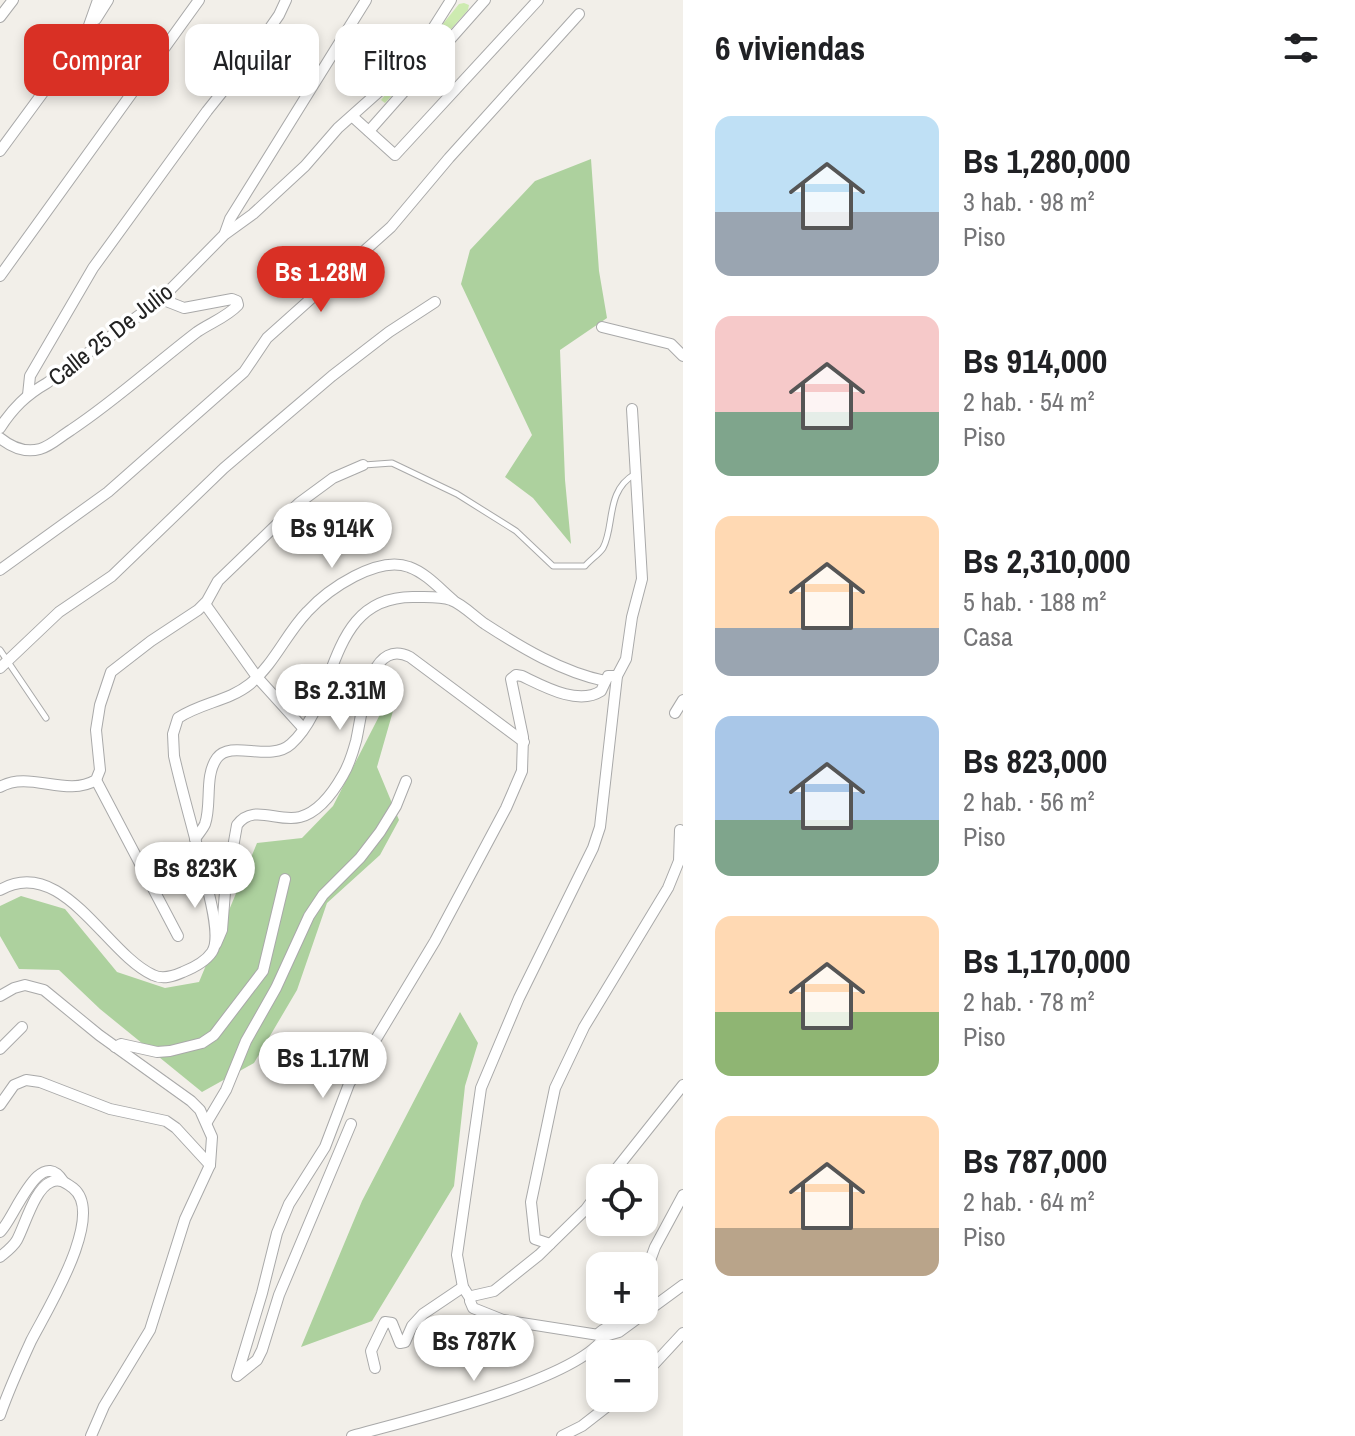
<!DOCTYPE html>
<html lang="es">
<meta charset="utf-8">
<style>
body{margin:0;font-family:"Archivo Narrow",sans-serif;background:#f6f6f6;color:#202124;height:100vh;display:flex;flex-direction:column;font-size:30px;white-space:nowrap}
*{box-sizing:border-box;margin:0}
p{font-size:26px;color:#757577}
.icon{flex:none;width:44px;height:44px;fill:none;stroke:currentColor;stroke-width:2;stroke-linecap:round;stroke-linejoin:round}
.map{position:relative;flex:1;overflow:hidden}
.sheet{display:flex;flex-direction:column;background:#fff;width:672px}
.sheet>*{flex:none}
.banner{position:absolute;left:24px;top:24px;width:538px;height:72px;display:flex;gap:16px}
.tools{position:absolute;left:586px;top:1164px;display:grid;gap:16px}
.tools a{display:grid;place-items:center;width:72px;height:72px;border-radius:16px;background:#fff;box-shadow:0 4px 12px #0003;font-size:40px}
.price{position:absolute;translate:-50% -68px;padding:0 18px;border-radius:28px;background:#fff;color:#222;font-size:26px;line-height:52px;filter:drop-shadow(0 2px 4px #0008)}
.price::after{content:'';position:absolute;left:50%;top:48px;width:24px;height:18px;margin-left:-12px;background:inherit;clip-path:polygon(0 0,100% 0,50% 100%)}
.price.active{background:#d93025;color:#fff}
ul{padding:0;list-style:none}
li{display:flex;align-items:center;gap:24px;height:200px;padding:0 32px}
li span{display:grid;place-items:center;flex:none;width:224px;height:160px;border-radius:16px;color:#555}
li>.icon{margin-inline-start:auto}
span .icon{width:96px;height:96px;fill:#fffc;stroke-width:1}
li b{font-size:34px}
h2{display:flex;justify-content:space-between;align-items:center;height:96px;padding:0 32px;font-size:34px}
.tag{padding:0 28px;border-radius:16px;background:#fff;box-shadow:0 4px 12px #0003;font-size:28px;line-height:72px}
.tag.active{background:#d93025;color:#fff}
main{display:flex;flex:1;min-height:0}
.map>svg:first-child{display:block}
.grass{fill:#cdebb0}
.forest{fill:#add19e}
.lines{fill:none;stroke-linecap:round;stroke-linejoin:round}
.service-casing{stroke:#a9a9a9;stroke-width:7}
.minor-casing{stroke:#a9a9a9;stroke-width:12}
.service{stroke:#fff;stroke-width:5}
.minor{stroke:#fff;stroke-width:10}
.labels{text-anchor:middle;dominant-baseline:central;stroke-width:7;stroke-linejoin:round;paint-order:stroke}
.street-label{font-size:24px;fill:#222;stroke:#fff}
</style>
<main>
<div class="map">
<svg width="683" height="1436" viewBox="0 0 683 1436">
<rect width="100%" height="100%" fill="#f2efe9"/>
<path class="grass" d="M 464,3 L 469,5 L 468,10 L 385,103 L 381,100 L 459,4 Z"/>
<g class="forest">
<path d="M 591,159 L 599,271 L 607,318 L 560,350 L 565,480 L 571,544 L 533,498 L 505,477 L 532,435 L 461,284 L 470,250 L 535,181 Z"/>
<path d="M 392,691 L 393,711 L 377,767 L 399,820 L 380,855 L 327,903 L 297,990 L 254,1063 L 202,1092 L 100,1009 L 59,970 L 19,969 L 0,936 L 0,906 L 21,896 L 65,909 L 117,972 L 165,988 L 199,982 L 257,843 L 302,838 L 333,806 Z"/>
<path d="M 460,1012 L 478,1043 L 465,1086 L 454,1186 L 372,1321 L 301,1347 L 362,1201 Z"/>
</g>
<g class="lines">
<g class="service-casing">
<g id="service">
<path d="M 364,465 L 392,463 L 457,494 L 516,531 L 553,566 L 585,566 C 590,560 599,554 603,548 C 615,526 605,491 635,474"/>
<path d="M 0,650 L 46,718"/>
</g>
</g>
<g class="minor-casing">
<g id="minor">
<path d="M 0,17 L 13,0"/>
<path d="M 96,19 L 108,0"/>
<path d="M 353,117 L 395,155 L 538,0"/>
<path d="M 369,131 L 485,0"/>
<path d="M 0,151 L 86,34 L 98,0"/>
<path d="M 225,233 L 230,219 L 366,0"/>
<path d="M 0,276 L 199,0"/>
<path d="M 602,327 L 671,344 L 683,356"/>
<path d="M 28,395 L 30,376 L 93,268 L 207,111 L 247,61 L 279,15 L 286,0"/>
<path d="M 0,428 C 13,408 26,395 47,383 L 161,299 L 224,235 L 253,214 L 305,166 L 338,128 L 402,71 L 420,49 L 451,0"/>
<path d="M 0,438 C 11,447 25,453 40,449 C 51,446 61,436 71,430 C 115,401 155,364 197,332 C 210,323 227,317 238,305 L 237,301 L 232,299 L 184,308 L 161,299"/>
<path d="M 0,570 L 108,492 L 244,372 L 267,338 L 391,227 L 449,158 L 579,14"/>
<path d="M 205,604 L 257,677 L 303,728"/>
<path d="M 0,668 L 59,612 L 112,576 L 224,468 L 332,376 L 389,332 L 435,302"/>
<path d="M 675,713 L 683,700"/>
<path d="M 96,780 L 178,936"/>
<path d="M 0,787 C 30,770 66,798 96,780 L 100,770 L 96,730 L 100,705 L 111,672 L 151,641 L 198,610 L 207,601 L 218,581 L 299,503 L 333,478 L 363,465"/>
<path d="M 195,839 C 198,834 203,829 205,824 C 212,804 204,776 217,758 C 231,739 270,763 291,744 C 340,700 325,595 415,597 C 425,597 441,596 451,600 C 462,604 475,617 485,624 C 522,648 562,672 605,681"/>
<path d="M 0,890 C 62,854 106,954 153,975 C 163,980 174,976 183,972 C 193,968 206,961 212,952 C 222,937 208,891 204,874 C 195,835 183,796 174,756 L 173,734 L 178,718 C 200,703 229,701 250,684 C 274,664 286,634 307,612 C 328,589 378,555 409,567 C 426,573 440,589 453,600"/>
<path d="M 216,944 L 222,930 L 225,892 L 237,825 C 253,803 278,823 300,817 C 319,812 334,791 343,775 C 349,765 353,752 356,741 C 362,716 368,636 410,657 L 524,742"/>
<path d="M 0,996 L 14,988 L 25,985 L 44,990 L 99,1035 L 191,1101 L 200,1110 L 212,1137 L 210,1165 L 185,1219 L 150,1330 L 104,1406 L 91,1436"/>
<path d="M 115,1047 L 121,1044 L 157,1052 L 170,1051 L 202,1043 L 214,1035 L 263,971 L 285,879"/>
<path d="M 0,1049 L 22,1027"/>
<path d="M 0,1105 L 14,1085 L 26,1080 L 40,1082 L 110,1109 L 166,1121 L 176,1128 L 210,1165"/>
<path d="M 207,1122 L 226,1090 L 246,1041 L 276,988 L 309,916 L 323,895 L 360,858 L 380,832 L 396,806 L 406,781"/>
<path d="M 351,1124 L 279,1295 L 262,1350 L 257,1360 L 237,1376 L 262,1293 L 277,1233 L 289,1204 L 325,1147 L 349,1084 L 435,941 L 506,808 L 522,771 L 523,737 L 511,679 L 516,675 L 522,676 C 543,686 578,706 601,691 L 608,676 L 617,676"/>
<path d="M 609,1178 L 683,1085"/>
<path d="M 600,1190 L 586,1209 L 539,1255 L 494,1291 L 472,1296 L 470,1301 L 473,1308 L 503,1320 L 605,1336 L 619,1332 L 683,1285"/>
<path d="M 0,1232 C 14,1220 39,1144 63,1181"/>
<path d="M 550,1244 L 535,1239 L 531,1202 L 555,1088 L 584,1027 L 668,888 L 679,861 L 680,830"/>
<path d="M 0,1257 C 6,1252 13,1247 17,1240 C 25,1225 35,1188 51,1182 C 60,1178 66,1183 73,1188 C 107,1215 45,1313 31,1341 C 20,1365 9,1389 0,1415"/>
<path d="M 644,1277 L 655,1247 L 683,1195"/>
<path d="M 470,1298 L 463,1287 L 457,1255 L 481,1088 L 519,998 L 593,848 L 600,827 L 617,676 L 626,659 L 632,617 L 642,579 L 632,409"/>
<path d="M 598,1334 C 608,1324 620,1325 630,1310"/>
<path d="M 375,1368 L 371,1351 L 385,1322 L 392,1323 L 400,1343 L 405,1342 L 412,1326 L 423,1314 L 463,1287"/>
<path d="M 644,1375 L 683,1333"/>
<path d="M 352,1436 C 406,1421 579,1380 605,1336"/>
<path d="M 562,1436 L 582,1426 L 618,1398"/>
</g>
</g>
<use href="#service" class="service"/>
<use href="#minor" class="minor"/>
</g>
<g class="labels">
<g class="street-label">
<text transform="translate(110 334) rotate(-38)">Calle 25 De Julio</text>
</g>
</g>
</svg>
<div class="tools">
<a><svg class="icon" aria-label="locate" viewBox="0 0 24 24"><circle cx="12" cy="12" r="6"/><path d="M12 2v4M12 18v4M2 12h4M18 12h4"/></svg></a>
<a>+</a>
<a>−</a>
</div>
<b class="price active" style="left:321px;top:314px">Bs 1.28M</b>
<b class="price" style="left:332px;top:570px">Bs 914K</b>
<b class="price" style="left:340px;top:732px">Bs 2.31M</b>
<b class="price" style="left:195px;top:910px">Bs 823K</b>
<b class="price" style="left:323px;top:1100px">Bs 1.17M</b>
<b class="price" style="left:474px;top:1383px">Bs 787K</b>
<div class="banner">
<a class="tag active">Comprar</a>
<a class="tag">Alquilar</a>
<a class="tag">Filtros</a>
</div>
</div>
<section class="sheet">
<h2>6 viviendas<svg class="icon" aria-label="filters" viewBox="0 0 24 24"><path d="M4 7h16M4 17h16"/><circle cx="9" cy="7" r="2"/><circle cx="15" cy="17" r="2"/></svg></h2>
<ul>
<li><span style="background:linear-gradient(#bfe0f5 60%,#9aa5b1 0)"><svg class="icon" aria-label="home" viewBox="0 0 24 24"><path d="M3 11l9-7 9 7M6 9v11h12V9"/></svg></span><div><b>Bs 1,280,000</b><p>3 hab. · 98 m²</p><p>Piso</p></div></li>
<li><span style="background:linear-gradient(#f6c9c9 60%,#7fa58c 0)"><svg class="icon" aria-label="home" viewBox="0 0 24 24"><path d="M3 11l9-7 9 7M6 9v11h12V9"/></svg></span><div><b>Bs 914,000</b><p>2 hab. · 54 m²</p><p>Piso</p></div></li>
<li><span style="background:linear-gradient(#ffd9b3 70%,#9aa5b1 0)"><svg class="icon" aria-label="home" viewBox="0 0 24 24"><path d="M3 11l9-7 9 7M6 9v11h12V9"/></svg></span><div><b>Bs 2,310,000</b><p>5 hab. · 188 m²</p><p>Casa</p></div></li>
<li><span style="background:linear-gradient(#a9c7e8 65%,#7fa58c 0)"><svg class="icon" aria-label="home" viewBox="0 0 24 24"><path d="M3 11l9-7 9 7M6 9v11h12V9"/></svg></span><div><b>Bs 823,000</b><p>2 hab. · 56 m²</p><p>Piso</p></div></li>
<li><span style="background:linear-gradient(#ffd9b3 60%,#8fb573 0)"><svg class="icon" aria-label="home" viewBox="0 0 24 24"><path d="M3 11l9-7 9 7M6 9v11h12V9"/></svg></span><div><b>Bs 1,170,000</b><p>2 hab. · 78 m²</p><p>Piso</p></div></li>
<li><span style="background:linear-gradient(#ffd9b3 70%,#b9a48a 0)"><svg class="icon" aria-label="home" viewBox="0 0 24 24"><path d="M3 11l9-7 9 7M6 9v11h12V9"/></svg></span><div><b>Bs 787,000</b><p>2 hab. · 64 m²</p><p>Piso</p></div></li>
</ul>
</section>
</main>
